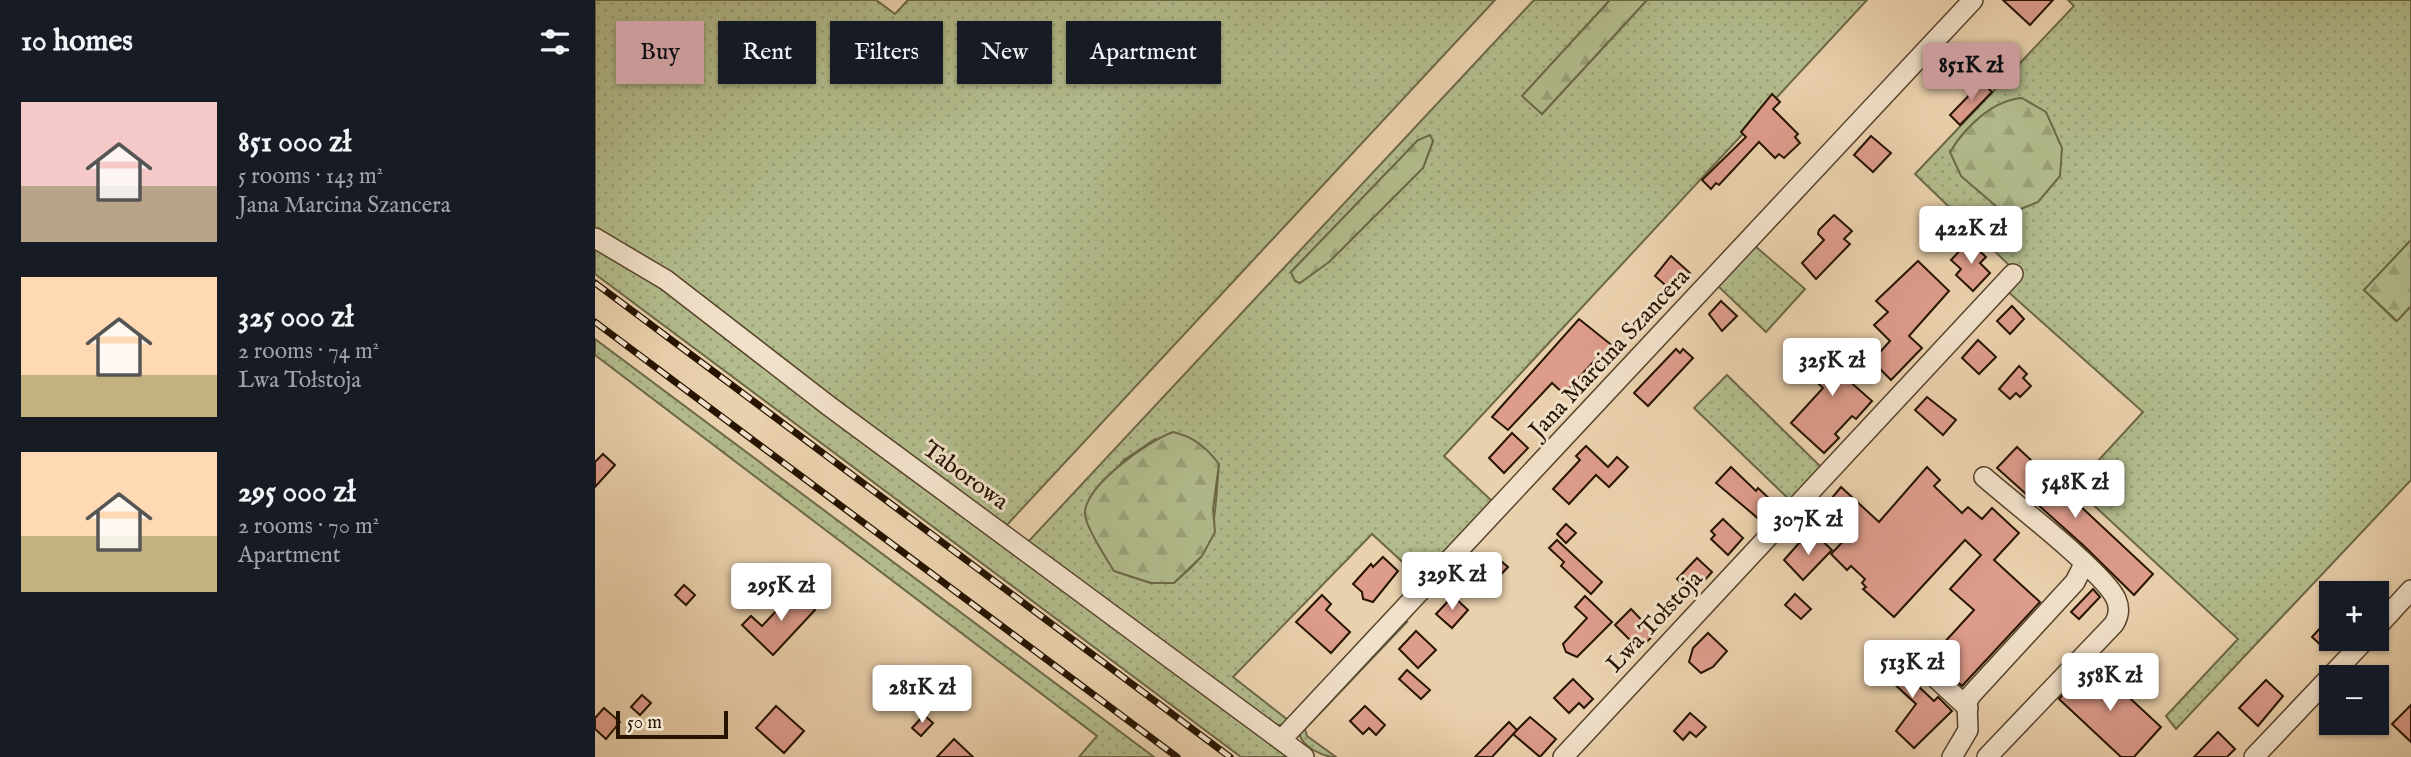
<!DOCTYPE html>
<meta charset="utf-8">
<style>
body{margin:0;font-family:"IM FELL English",serif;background:#20242c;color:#f1f3f6;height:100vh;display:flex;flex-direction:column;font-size:26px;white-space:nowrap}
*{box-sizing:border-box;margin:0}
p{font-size:23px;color:#9ea1a6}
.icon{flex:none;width:38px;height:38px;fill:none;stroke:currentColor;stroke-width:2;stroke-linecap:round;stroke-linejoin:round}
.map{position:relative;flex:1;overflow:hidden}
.sheet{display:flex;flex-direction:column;background:#171b24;width:595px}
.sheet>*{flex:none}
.top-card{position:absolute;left:21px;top:21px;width:665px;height:63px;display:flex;gap:14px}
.fabs{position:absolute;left:1724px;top:581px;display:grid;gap:14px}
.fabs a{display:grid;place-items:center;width:70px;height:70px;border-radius:0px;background:#171b24;box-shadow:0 2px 5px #0004;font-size:35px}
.scale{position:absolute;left:21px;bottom:18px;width:112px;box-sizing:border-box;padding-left:7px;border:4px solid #261400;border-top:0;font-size:19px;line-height:24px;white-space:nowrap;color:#261400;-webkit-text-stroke:5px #f1e1ca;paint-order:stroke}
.price{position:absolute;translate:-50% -60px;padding:0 16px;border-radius:7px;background:#fff;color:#222;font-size:23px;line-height:46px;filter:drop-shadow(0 2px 4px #0008)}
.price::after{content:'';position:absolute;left:50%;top:42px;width:21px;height:16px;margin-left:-10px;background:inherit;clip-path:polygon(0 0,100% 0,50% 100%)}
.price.active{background:#c59692;color:#111}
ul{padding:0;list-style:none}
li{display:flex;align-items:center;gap:21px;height:175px;padding:0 21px}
li span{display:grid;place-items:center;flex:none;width:196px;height:140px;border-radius:0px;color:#555}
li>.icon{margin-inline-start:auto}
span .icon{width:84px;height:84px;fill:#fffc;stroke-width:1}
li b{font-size:30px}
h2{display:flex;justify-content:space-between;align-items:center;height:84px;padding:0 21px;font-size:30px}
.chip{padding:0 24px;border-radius:0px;background:#171b24;box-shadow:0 2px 5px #0004;font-size:24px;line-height:63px}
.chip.active{background:#c59692;color:#111}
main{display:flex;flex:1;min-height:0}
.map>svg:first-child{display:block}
.grass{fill:url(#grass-dots);stroke:#6c6846;stroke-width:2;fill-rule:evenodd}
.forest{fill:url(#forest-firs);stroke:#6c6846;stroke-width:2}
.building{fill:#de9c8c;stroke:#261400;stroke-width:2}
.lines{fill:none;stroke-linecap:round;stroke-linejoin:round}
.minor-casing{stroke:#57432b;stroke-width:22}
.minor{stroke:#f1e1ca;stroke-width:19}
.rail-casing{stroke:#261400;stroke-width:7}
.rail{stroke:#f1e1ca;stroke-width:4.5;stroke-dasharray:13;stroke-linecap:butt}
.labels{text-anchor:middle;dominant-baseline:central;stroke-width:6;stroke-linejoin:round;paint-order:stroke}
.street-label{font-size:24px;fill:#261400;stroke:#f1e1ca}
</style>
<main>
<section class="sheet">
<h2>10 homes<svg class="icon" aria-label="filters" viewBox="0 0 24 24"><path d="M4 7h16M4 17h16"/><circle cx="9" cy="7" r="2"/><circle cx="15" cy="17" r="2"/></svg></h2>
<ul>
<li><span style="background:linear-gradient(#f6c9c9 60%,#b9a48a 0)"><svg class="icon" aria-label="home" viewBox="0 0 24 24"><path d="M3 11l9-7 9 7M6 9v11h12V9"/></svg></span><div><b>851 000 zł</b><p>5 rooms · 143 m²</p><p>Jana Marcina Szancera</p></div></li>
<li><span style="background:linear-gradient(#ffd9b3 70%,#c2b280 0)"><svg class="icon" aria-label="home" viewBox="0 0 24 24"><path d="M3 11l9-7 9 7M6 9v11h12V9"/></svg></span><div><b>325 000 zł</b><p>2 rooms · 74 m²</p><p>Lwa Tołstoja</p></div></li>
<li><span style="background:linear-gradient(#ffd9b3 60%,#c2b280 0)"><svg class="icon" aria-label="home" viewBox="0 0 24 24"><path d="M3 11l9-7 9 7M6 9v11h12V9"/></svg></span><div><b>295 000 zł</b><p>2 rooms · 70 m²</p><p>Apartment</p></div></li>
</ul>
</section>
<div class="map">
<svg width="1816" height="757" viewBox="0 0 1816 757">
<defs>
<pattern id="grass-dots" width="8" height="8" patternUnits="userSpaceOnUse" patternTransform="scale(1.75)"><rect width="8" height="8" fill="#b3bc8d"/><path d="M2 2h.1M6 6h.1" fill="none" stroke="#9aa178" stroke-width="1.8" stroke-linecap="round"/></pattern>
<pattern id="forest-firs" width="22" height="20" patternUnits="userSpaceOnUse" patternTransform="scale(1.75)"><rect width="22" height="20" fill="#b3bc8d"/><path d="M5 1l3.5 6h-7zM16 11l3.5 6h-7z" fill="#9aa178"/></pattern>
</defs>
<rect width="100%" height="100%" fill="#ead1ad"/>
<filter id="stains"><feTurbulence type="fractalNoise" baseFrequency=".00286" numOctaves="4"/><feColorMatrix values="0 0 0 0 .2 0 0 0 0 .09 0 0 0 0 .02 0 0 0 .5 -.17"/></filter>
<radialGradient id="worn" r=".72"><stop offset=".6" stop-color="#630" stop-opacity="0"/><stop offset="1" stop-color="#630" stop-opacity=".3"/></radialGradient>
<g class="grass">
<path d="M 0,0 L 281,0 L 300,14 L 313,0 L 900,0 L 409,528 L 0,232 Z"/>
<path d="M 939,0 L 1015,0 L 928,95 L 947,114 L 1052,0 L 1272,0 L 849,456 L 897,501 L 825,578 L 777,534 L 638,677 L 693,720 L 691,724 L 679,726 L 431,544 ZM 823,140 L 838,141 L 828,168 L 734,262 L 696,272 ZM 560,439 L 624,464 C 621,491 622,532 607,555 C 601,565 588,574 579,583 L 556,583 L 519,571 L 503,539 L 499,494 L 529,460 Z"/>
<path d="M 1473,0 L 1816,0 L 1816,240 L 1769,290 L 1801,321 L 1816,306 L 1816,480 L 1581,729 L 1571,716 L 1643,639 L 1479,487 L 1548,412 L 1411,290 L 1416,267 L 1320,174 L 1479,6 Z"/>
<path d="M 0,243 L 50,272 L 700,757 L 646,757 L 0,274 Z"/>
<path d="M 1160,246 L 1210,289 L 1171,332 L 1123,286 Z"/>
<path d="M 0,339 L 559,757 L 484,757 L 502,736 L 0,355 Z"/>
<path d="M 1132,375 L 1228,469 L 1197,502 L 1099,408 Z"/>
<path d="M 807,620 L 812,622 L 710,729 L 712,736 L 741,757 C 728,757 707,747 704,733 Z"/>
</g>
<g class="forest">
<path d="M 1015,0 L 1052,0 L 947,114 L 927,96 Z"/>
<path d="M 1427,98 L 1451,112 L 1467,148 L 1465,176 L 1443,202 L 1421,211 L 1402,207 L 1366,176 L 1355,152 C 1370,127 1398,100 1427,98 Z"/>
<path d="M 835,135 L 838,141 L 828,168 L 734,262 L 705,283 L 700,281 L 696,272 L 823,140 Z"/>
<path d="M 1816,240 L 1816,306 L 1802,321 L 1769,290 Z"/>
<path d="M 578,432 C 599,437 611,447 624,464 L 618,509 L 620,532 L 607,556 L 579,583 L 556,583 L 519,571 C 512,560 490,525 490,514 C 489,486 553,441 578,432 Z"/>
</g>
<g class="building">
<path d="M 1408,0 L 1458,0 L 1435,25 Z"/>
<path d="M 1387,82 L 1397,92 L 1365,125 L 1355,115 Z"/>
<path d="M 1177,94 L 1185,102 L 1178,109 L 1203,134 L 1200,137 L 1205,143 L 1189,158 L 1184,154 L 1180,158 L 1164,142 L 1124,185 L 1121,183 L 1116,189 L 1107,180 L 1151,137 L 1146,132 Z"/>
<path d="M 1276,136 L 1296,153 L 1278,172 L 1259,155 Z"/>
<path d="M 1239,215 L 1257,231 L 1249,239 L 1255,244 L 1221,279 L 1207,263 L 1229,240 L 1223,234 L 1224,230 Z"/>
<path d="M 1374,241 L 1391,257 L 1385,263 L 1395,273 L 1378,291 L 1361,275 L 1366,269 L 1356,260 Z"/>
<path d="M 1076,256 L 1095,273 L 1078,292 L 1060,276 Z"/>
<path d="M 1323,261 L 1354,291 L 1314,336 L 1327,348 L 1296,380 L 1277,361 L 1295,341 L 1279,325 L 1293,312 L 1281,301 Z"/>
<path d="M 1126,301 L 1142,316 L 1127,331 L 1114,314 Z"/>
<path d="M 1417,306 L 1429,319 L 1415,334 L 1402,321 Z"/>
<path d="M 984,319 L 1019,347 L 1016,350 L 1020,354 L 1007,368 L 1000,360 L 969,394 L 957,383 L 913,430 L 897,417 Z"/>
<path d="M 1383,340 L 1401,357 L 1384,374 L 1367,358 Z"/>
<path d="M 1223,341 L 1249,364 L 1264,348 L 1273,356 L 1252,379 L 1277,401 L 1261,419 L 1257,416 L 1240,434 L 1244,438 L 1229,453 L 1196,423 L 1228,388 L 1214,375 L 1227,361 L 1214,349 Z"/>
<path d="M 1081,349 L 1085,353 L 1088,349 L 1098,358 L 1053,406 L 1039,393 Z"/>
<path d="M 1424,366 L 1432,374 L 1428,378 L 1436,386 L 1425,397 L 1421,393 L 1415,399 L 1404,389 Z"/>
<path d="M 1332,397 L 1361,420 L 1348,435 L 1320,410 Z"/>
<path d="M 917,433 L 933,448 L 909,473 L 894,458 Z"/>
<path d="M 991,446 L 1013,467 L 1022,457 L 1033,467 L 1014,487 L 1001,475 L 974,504 L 958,489 L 985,460 L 981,456 Z"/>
<path d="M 1422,447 L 1558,574 L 1539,595 L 1489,546 L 1402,468 Z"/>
<path d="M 8,454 L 20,465 L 0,487 L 0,462 Z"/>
<path d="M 1136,467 L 1161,491 L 1163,488 L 1177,501 L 1174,503 L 1178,506 L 1165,520 L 1121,483 Z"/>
<path d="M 1332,467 L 1345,480 L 1339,486 L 1367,513 L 1373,507 L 1387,519 L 1397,508 L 1424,533 L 1399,560 L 1445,602 L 1367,686 L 1336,657 L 1379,610 L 1355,589 L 1386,555 L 1370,540 L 1299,617 L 1268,589 L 1271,587 L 1267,583 L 1270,579 L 1256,566 L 1252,570 L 1236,554 L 1255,534 L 1227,510 L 1246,487 L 1284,522 Z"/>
<path d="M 1128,519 L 1148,538 L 1133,555 L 1116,539 L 1120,535 L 1116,531 Z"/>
<path d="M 971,524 L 981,533 L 971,543 L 962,534 Z"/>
<path d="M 1221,535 L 1237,550 L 1208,580 L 1189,560 L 1205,542 L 1210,547 Z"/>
<path d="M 962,540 L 1007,582 L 996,594 L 966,566 L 969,562 L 954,548 Z"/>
<path d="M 899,555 L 913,567 L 892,589 L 878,576 Z"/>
<path d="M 788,557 L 803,571 L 778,602 L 768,599 L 767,592 L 758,584 L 776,564 L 778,567 Z"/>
<path d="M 1102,558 L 1117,572 L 1098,593 L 1082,579 Z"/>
<path d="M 89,585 L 100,595 L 91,605 L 80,595 Z"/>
<path d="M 1498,589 L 1505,597 L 1484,619 L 1476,612 Z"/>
<path d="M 200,591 L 220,610 L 178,655 L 147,625 L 156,616 L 167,626 Z"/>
<path d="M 1200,594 L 1216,609 L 1206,619 L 1190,605 Z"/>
<path d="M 727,595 L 736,604 L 731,610 L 755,632 L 736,653 L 701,622 Z"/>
<path d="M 858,596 L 873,610 L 857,628 L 841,614 Z"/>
<path d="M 990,596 L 1017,622 L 982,657 L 971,652 L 968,644 L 992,618 L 980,607 Z"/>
<path d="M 1036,609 L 1060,634 L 1044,649 L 1020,625 Z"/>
<path d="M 1736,616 L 1736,642 L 1730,649 L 1717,637 Z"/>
<path d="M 821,631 L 841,650 L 823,668 L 804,649 Z"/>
<path d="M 1113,633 L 1132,651 L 1118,667 L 1106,673 L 1094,662 L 1098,648 Z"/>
<path d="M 1286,644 L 1309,666 L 1306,670 L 1339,701 L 1343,697 L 1357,711 L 1319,748 L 1301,731 L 1321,704 L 1283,669 L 1285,666 L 1275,657 Z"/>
<path d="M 1498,664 L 1566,727 L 1539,757 L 1526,757 L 1464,699 Z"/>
<path d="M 812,670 L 835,690 L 826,699 L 804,679 Z"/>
<path d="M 978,679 L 998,699 L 989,708 L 984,703 L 974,713 L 959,698 Z"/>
<path d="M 1671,680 L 1688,696 L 1663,726 L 1644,708 Z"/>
<path d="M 47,695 L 56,703 L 45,715 L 36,707 Z"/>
<path d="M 1816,705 L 1816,742 L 1797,724 Z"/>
<path d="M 181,706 L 209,731 L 189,753 L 161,728 Z"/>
<path d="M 770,706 L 790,725 L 781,735 L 774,728 L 768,734 L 755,721 Z"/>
<path d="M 9,708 L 25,722 L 11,739 L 0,729 L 0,718 Z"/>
<path d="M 1095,713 L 1111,727 L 1101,737 L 1095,732 L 1088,740 L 1079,731 Z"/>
<path d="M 329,715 L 338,723 L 326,736 L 317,728 Z"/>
<path d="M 935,717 L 961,739 L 945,757 L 918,734 Z"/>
<path d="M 914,722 L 922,730 L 897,757 L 880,757 Z"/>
<path d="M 1623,732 L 1640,749 L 1632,757 L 1599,757 Z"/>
<path d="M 359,739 L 378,757 L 342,757 Z"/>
</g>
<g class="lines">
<g class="minor-casing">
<g id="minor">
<path d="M 0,238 L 71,280 L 234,406 L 709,757"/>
<path d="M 1389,477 C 1415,500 1510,573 1521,599 C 1525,608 1524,616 1519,624 L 1392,757"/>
<path d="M 1782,627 L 1816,590"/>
<path d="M 1317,656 L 1373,708"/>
<path d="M 686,740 L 1378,0"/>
<path d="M 968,757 L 1418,274"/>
<path d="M 1357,757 L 1373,730 L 1372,702 L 1376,695 L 1480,582 L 1489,564"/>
<path d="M 1659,757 L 1771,639"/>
</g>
</g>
<use href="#minor" class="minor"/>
<g class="rail-casing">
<g id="rail">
<path d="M 0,283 L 635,757"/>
<path d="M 0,322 L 582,757"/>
</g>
</g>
<use href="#rail" class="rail"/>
</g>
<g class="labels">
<g class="street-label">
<text transform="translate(1015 354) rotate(-47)">Jana Marcina Szancera</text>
<text transform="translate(370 476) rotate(36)">Taborowa</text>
<text transform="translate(1060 622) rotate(-47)">Lwa Tołstoja</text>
</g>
</g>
<rect width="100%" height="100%" filter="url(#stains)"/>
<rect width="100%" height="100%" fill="url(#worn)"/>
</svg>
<div class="fabs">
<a>+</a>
<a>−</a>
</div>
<div class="scale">50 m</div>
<b class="price active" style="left:1376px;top:103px">851K zł</b>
<b class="price" style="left:1376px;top:266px">422K zł</b>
<b class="price" style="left:1237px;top:398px">325K zł</b>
<b class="price" style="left:1480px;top:520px">548K zł</b>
<b class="price" style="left:1213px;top:557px">307K zł</b>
<b class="price" style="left:857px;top:612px">329K zł</b>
<b class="price" style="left:186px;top:623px">295K zł</b>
<b class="price" style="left:1317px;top:700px">513K zł</b>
<b class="price" style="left:1515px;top:713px">358K zł</b>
<b class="price" style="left:327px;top:725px">281K zł</b>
<div class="top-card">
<a class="chip active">Buy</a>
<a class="chip">Rent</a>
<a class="chip">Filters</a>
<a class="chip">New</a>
<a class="chip">Apartment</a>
</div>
</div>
</main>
